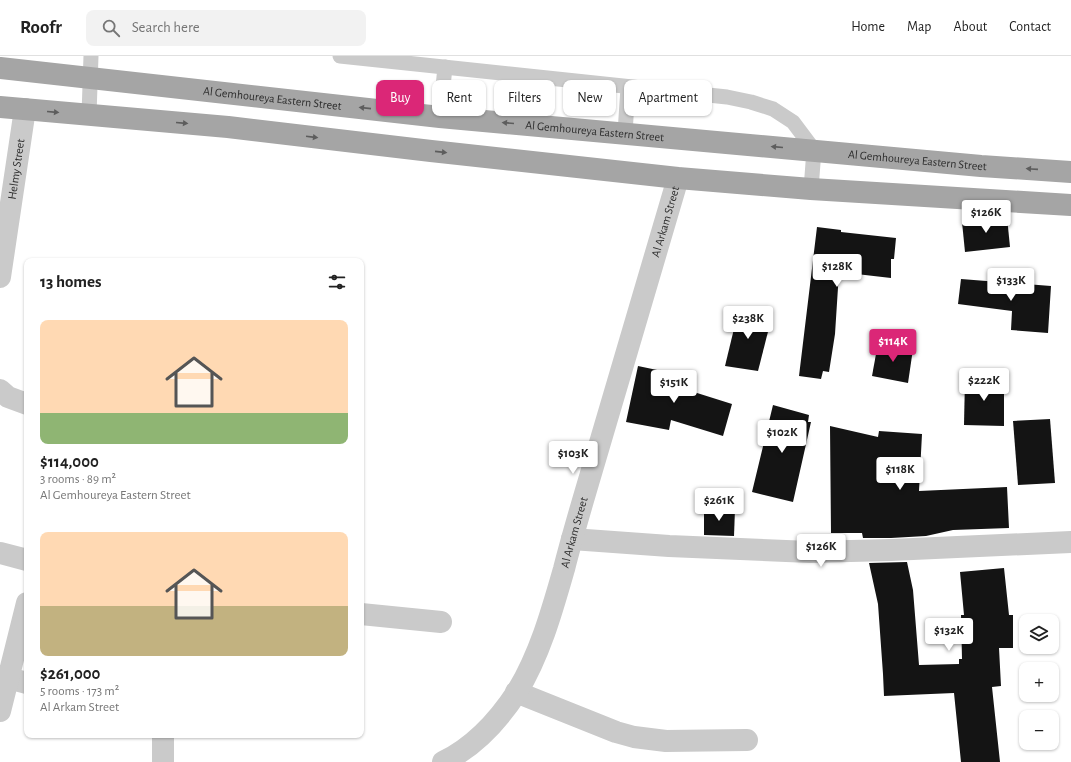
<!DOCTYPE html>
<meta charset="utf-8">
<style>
body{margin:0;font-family:"Alegreya Sans",sans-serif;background:#f2f2f2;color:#222;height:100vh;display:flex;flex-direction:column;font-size:15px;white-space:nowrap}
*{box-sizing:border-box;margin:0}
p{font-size:13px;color:#767676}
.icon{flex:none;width:22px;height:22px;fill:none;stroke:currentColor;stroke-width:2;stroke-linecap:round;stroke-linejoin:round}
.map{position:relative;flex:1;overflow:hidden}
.sheet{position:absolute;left:24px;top:202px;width:340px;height:480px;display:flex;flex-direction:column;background:#fff;border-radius:8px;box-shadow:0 1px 3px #0004}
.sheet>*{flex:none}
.banner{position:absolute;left:376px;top:24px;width:380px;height:36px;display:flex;gap:8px}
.tools{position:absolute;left:1019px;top:558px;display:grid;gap:8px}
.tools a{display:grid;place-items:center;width:40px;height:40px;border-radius:8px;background:#fff;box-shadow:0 1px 3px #0004;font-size:20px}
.price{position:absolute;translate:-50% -34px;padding:0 9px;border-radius:4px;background:#fff;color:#222;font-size:13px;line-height:26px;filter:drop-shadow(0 1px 2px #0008)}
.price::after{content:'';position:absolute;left:50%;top:24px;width:12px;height:9px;margin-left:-6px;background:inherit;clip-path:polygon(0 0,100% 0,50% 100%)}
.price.selected{background:#db2777;color:#fff}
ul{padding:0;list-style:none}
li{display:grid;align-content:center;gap:8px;height:212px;padding:0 16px}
li span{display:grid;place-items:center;height:124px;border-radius:8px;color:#555}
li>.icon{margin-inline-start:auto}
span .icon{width:72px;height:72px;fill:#fffc;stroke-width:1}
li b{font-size:17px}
h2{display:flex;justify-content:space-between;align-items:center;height:48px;padding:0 16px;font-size:17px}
.chip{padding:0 14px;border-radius:8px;background:#fff;box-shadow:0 1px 3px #0004;font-size:14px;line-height:36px}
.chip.selected{background:#db2777;color:#fff}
header{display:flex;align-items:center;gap:24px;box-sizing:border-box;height:56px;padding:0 20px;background:#fff;border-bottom:1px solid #e0e0e0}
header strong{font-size:19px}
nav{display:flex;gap:22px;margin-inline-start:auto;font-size:14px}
.search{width:280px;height:36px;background:#f2f2f2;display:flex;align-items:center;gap:10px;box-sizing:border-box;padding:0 14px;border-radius:8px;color:#767676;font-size:15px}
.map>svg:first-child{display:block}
.building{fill:#141414}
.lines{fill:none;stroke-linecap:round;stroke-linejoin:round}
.service{stroke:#cacaca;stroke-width:15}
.minor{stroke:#cacaca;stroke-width:22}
.primary{stroke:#a5a5a5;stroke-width:22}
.oneway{fill:#5d5d5d}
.labels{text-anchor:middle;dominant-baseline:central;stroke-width:4;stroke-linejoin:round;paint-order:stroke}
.street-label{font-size:12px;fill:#2d2d2d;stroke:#fff}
</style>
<header>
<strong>Roofr</strong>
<div class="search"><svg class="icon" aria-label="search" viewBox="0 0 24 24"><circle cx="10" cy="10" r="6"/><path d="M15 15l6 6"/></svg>Search here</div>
<nav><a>Home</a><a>Map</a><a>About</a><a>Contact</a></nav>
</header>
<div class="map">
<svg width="1071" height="706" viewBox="0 0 1071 706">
<rect width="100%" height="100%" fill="#fff"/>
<g class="building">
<path d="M 1007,161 L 1010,191 L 965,196 L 962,166 Z"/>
<path d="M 817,171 L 841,174 L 841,176 L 896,182 L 894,203 L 891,203 L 891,222 L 839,216 L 835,278 L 829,316 L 823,315 L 821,323 L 799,320 Z"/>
<path d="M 961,223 L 1051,230 L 1048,277 L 1011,274 L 1012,255 L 958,248 Z"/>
<path d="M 739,252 L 772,260 L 758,315 L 725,310 Z"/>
<path d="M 878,287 L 913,293 L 908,327 L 872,320 Z"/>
<path d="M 638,310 L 681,319 L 678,331 L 732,348 L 723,380 L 671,364 L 669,374 L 626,366 Z"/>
<path d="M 965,322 L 1004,323 L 1004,370 L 964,369 Z"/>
<path d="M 773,349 L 809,359 L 808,366 L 811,366 L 793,446 L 752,436 Z"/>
<path d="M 1050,363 L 1055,427 L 1018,429 L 1013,365 Z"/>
<path d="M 830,370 L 878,381 L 879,375 L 922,378 L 919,435 L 1007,431 L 1009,472 L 953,474 L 926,480 L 891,482 L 863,482 L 862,477 L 831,477 Z"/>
<path d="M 704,452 L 735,453 L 734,480 L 704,479 Z"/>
<path d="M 907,506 L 913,534 L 919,609 L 959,608 L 959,603 L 962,603 L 961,559 L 964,559 L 960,516 L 1004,512 L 1009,559 L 1013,559 L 1013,592 L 999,592 L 1001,630 L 992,631 L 1000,706 L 961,706 L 954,637 L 884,640 L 883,618 L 878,548 L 869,507 Z"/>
</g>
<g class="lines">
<g class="service">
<path d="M 340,0 L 727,41 L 751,46 L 773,53 L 793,66 L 814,94 L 811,133"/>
<path d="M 89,59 L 91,0"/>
<path d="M 440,61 L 445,11"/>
<path d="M 625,77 L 628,31"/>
</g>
<g class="minor">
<path id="s1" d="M 0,221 L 25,53"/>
<path d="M 0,334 L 8,341 L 27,348"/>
<path d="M 572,483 L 669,490 L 810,496 L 891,494 L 1071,486"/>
<path d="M 0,497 L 27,504"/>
<path d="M 361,558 L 441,566"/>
<path d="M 0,620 L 27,627"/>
<path d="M 516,636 L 616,676 L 634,681 L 666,685 L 747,684"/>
<path d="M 0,655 L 27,547"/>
<path d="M 163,706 L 163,679"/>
<path id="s2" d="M 443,706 C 474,691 498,665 517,636 C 540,598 552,555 564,513 C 570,489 577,465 584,441 C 615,335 647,229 678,122"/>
</g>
<g class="primary">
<path id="s3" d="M 0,12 L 440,61 L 981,110 L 1071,116"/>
<path d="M 0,51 L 228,71 L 431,95 L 678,122 L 811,133 L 1071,149"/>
</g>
</g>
<defs><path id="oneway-solid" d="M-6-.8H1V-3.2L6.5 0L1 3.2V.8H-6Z"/></defs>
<g class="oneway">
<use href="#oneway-solid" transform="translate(365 52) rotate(-174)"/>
<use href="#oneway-solid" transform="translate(53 56) rotate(5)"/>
<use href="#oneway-solid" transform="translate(182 67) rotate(5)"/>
<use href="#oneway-solid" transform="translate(508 67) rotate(-175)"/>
<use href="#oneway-solid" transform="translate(312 81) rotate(7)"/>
<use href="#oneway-solid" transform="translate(777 91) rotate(-175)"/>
<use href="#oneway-solid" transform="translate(441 96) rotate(6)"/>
<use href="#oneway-solid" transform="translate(1032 113) rotate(-176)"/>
</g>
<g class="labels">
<g class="street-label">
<text stroke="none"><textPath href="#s3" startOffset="274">Al Gemhoureya Eastern Street</textPath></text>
<text stroke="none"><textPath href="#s3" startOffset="598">Al Gemhoureya Eastern Street</textPath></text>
<text stroke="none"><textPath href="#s3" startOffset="922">Al Gemhoureya Eastern Street</textPath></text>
<text stroke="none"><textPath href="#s1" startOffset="109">Helmy Street</textPath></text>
<text stroke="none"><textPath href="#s2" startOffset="597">Al Arkam Street</textPath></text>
<text stroke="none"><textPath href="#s2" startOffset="273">Al Arkam Street</textPath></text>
</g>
</g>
</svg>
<div class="tools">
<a><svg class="icon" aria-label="layers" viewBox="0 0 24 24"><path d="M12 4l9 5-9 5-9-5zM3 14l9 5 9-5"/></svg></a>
<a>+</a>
<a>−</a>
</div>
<b class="price" style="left:986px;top:178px">$126K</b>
<b class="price" style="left:837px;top:232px">$128K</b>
<b class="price" style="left:1011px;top:246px">$133K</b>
<b class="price" style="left:748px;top:284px">$238K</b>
<b class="price selected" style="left:893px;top:307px">$114K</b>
<b class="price" style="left:984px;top:346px">$222K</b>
<b class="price" style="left:674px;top:348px">$151K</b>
<b class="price" style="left:782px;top:398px">$102K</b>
<b class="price" style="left:573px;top:419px">$103K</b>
<b class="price" style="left:900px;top:435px">$118K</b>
<b class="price" style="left:719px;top:466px">$261K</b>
<b class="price" style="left:821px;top:512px">$126K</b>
<b class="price" style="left:949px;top:596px">$132K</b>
<div class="banner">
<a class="chip selected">Buy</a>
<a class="chip">Rent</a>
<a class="chip">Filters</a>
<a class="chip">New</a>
<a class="chip">Apartment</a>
</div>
<section class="sheet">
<h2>13 homes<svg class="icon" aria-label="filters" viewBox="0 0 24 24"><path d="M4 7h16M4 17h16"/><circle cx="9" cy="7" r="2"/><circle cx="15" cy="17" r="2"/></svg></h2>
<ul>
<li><span style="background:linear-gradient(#ffd9b3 75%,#8fb573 0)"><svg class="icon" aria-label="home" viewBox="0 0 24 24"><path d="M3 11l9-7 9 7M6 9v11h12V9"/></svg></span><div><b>$114,000</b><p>3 rooms · 89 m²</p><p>Al Gemhoureya Eastern Street</p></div></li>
<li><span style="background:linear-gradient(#ffd9b3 60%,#c2b280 0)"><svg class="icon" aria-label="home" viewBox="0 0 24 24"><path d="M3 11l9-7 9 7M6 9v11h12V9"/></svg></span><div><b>$261,000</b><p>5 rooms · 173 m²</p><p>Al Arkam Street</p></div></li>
</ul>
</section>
</div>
